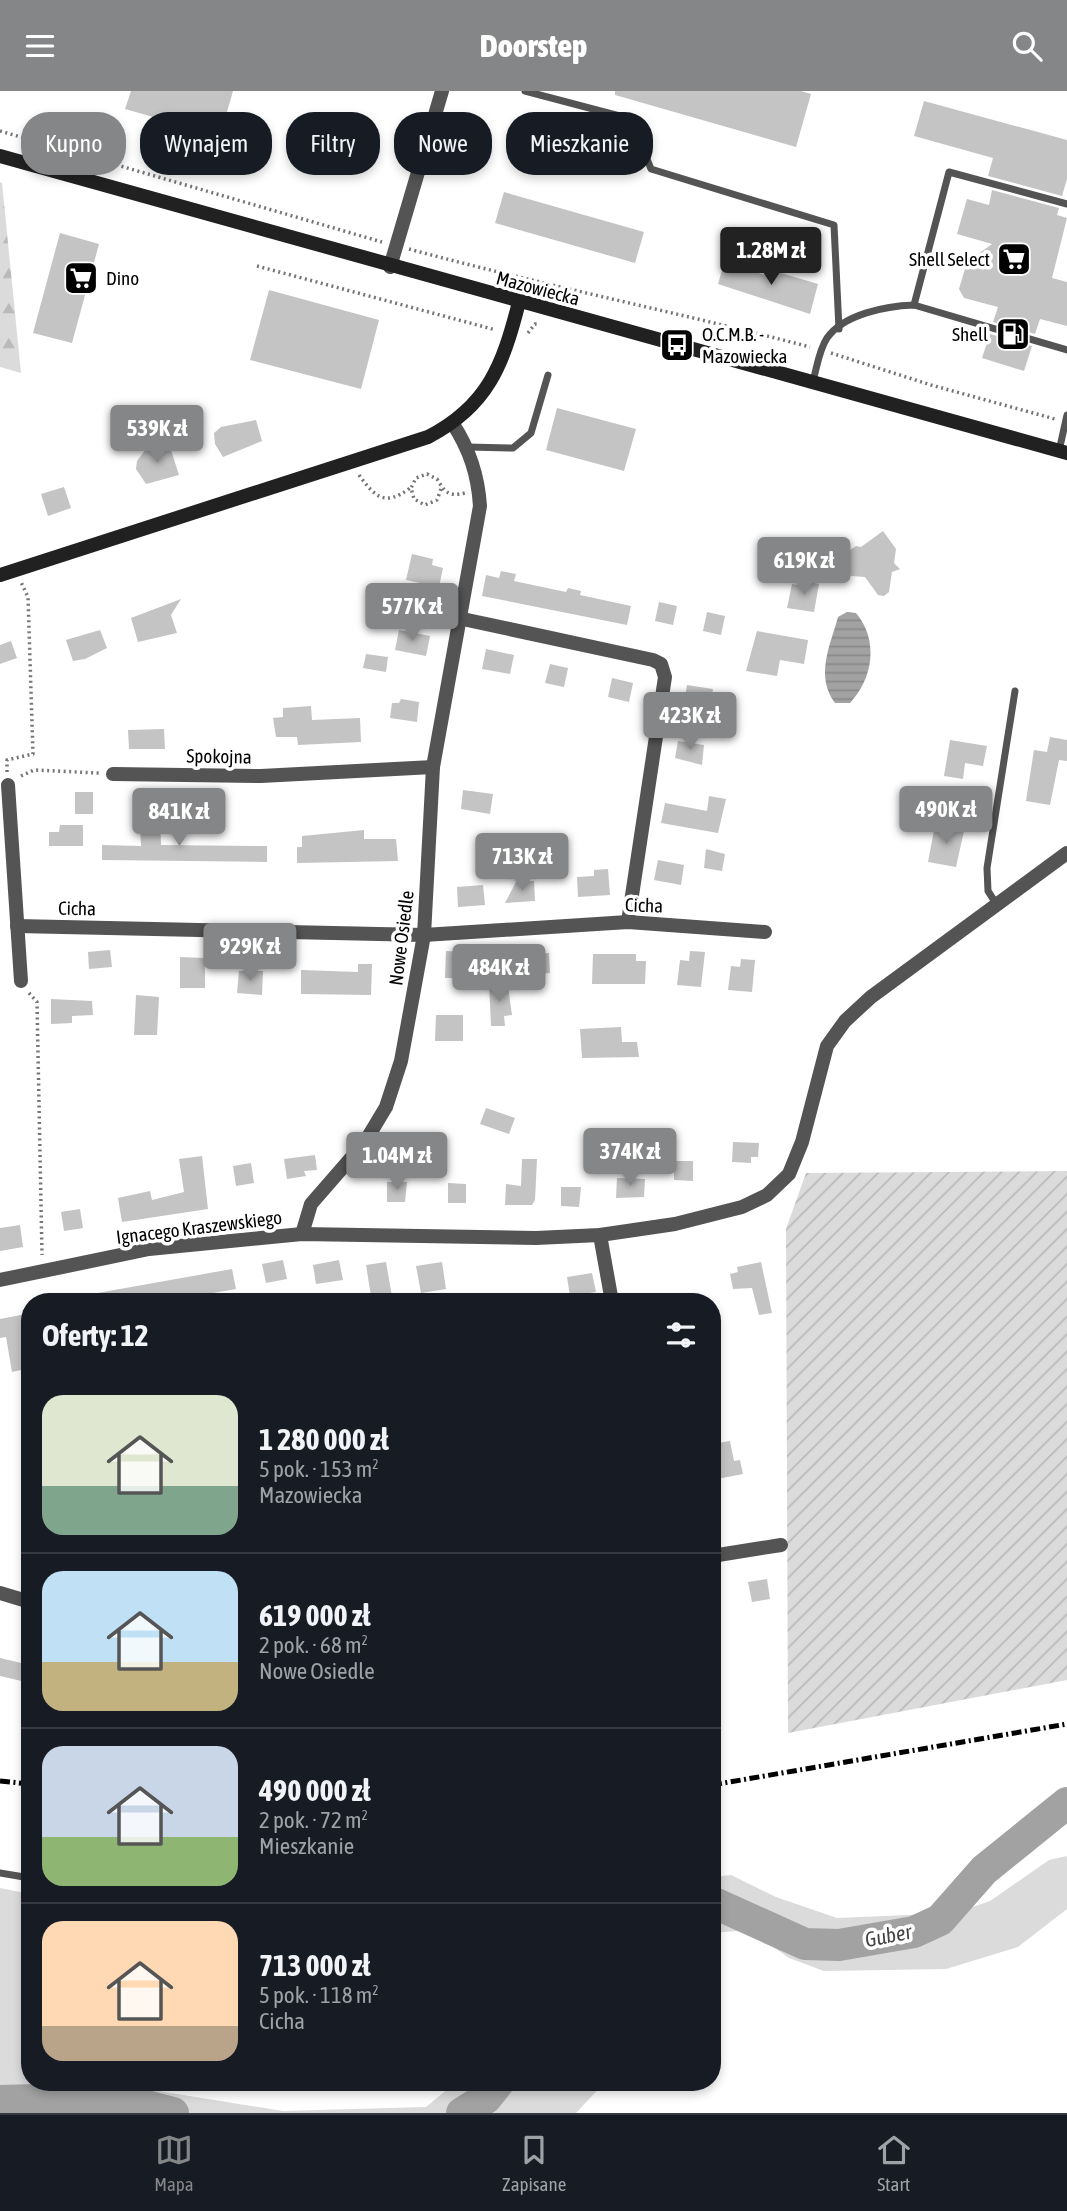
<!DOCTYPE html>
<html lang="pl">
<meta charset="utf-8">
<style>
body{margin:0;font-family:"Asap Condensed",sans-serif;background:#242831;color:#f1f3f6;height:100vh;display:flex;flex-direction:column;font-size:26px;white-space:nowrap}
*{box-sizing:border-box;margin:0}
p{font-size:23px;color:#9ea1a6}
.icon{flex:none;width:38px;height:38px;fill:none;stroke:currentColor;stroke-width:2;stroke-linecap:round;stroke-linejoin:round}
.map{position:relative;flex:1;overflow:hidden}
.sheet{position:absolute;left:21px;top:1202px;width:700px;height:798px;display:flex;flex-direction:column;background:#171b24;border-radius:28px;box-shadow:0 4px 10px #0003}
.sheet>*{flex:none}
.guide{position:absolute;left:21px;top:21px;width:700px;height:63px;display:flex;gap:14px}
.price{position:absolute;translate:-50% -60px;padding:0 16px;border-radius:7px;background:#858687;color:#fff;font-size:23px;line-height:46px;filter:drop-shadow(0 2px 4px #0008)}
.price::after{content:'';position:absolute;left:50%;top:42px;width:21px;height:16px;margin-left:-10px;background:inherit;clip-path:polygon(0 0,100% 0,50% 100%)}
.price.current{background:#222;color:#fff}
ul{padding:0;list-style:none}
li{display:flex;align-items:center;gap:21px;height:175px;padding:0 21px}
li+li{border-top:2px solid #363941}
li span{display:grid;place-items:center;flex:none;width:196px;height:140px;border-radius:21px;color:#555}
li>.icon{margin-inline-start:auto}
span .icon{width:84px;height:84px;fill:#fffc;stroke-width:1}
li b{font-size:30px}
h2{display:flex;justify-content:space-between;align-items:center;height:84px;padding:0 21px;font-size:30px}
.chip{padding:0 24px;border-radius:28px;background:#171b24;box-shadow:0 4px 10px #0003;font-size:24px;line-height:63px}
.chip.current{background:#858687;color:#fff}
header{display:flex;justify-content:space-between;align-items:center;height:91px;padding:0 21px;background:#858687;color:#fff;font-size:32px;font-weight:800}
.tabs{display:flex;justify-content:space-around;align-items:center;height:98px;border-top:2px solid #363941;background:#171b24;font-size:19px;color:#9ea1a6}
.tabs a{display:grid;justify-items:center;gap:4px}
.tabs .current{color:#858687}
.map>svg:first-child{display:block}
.grass{fill:#dbdbdb}
.forest{fill:url(#forest-firs)}
.garden{fill:url(#garden-furrows)}
.water{fill:url(#water-rules)}
.lines{fill:none;stroke-linecap:round;stroke-linejoin:round}
.river{stroke:#a2a2a2;stroke-width:32}
.building{fill:#c4c4c4}
.path{stroke:#767676;stroke-width:3.5;stroke-dasharray:2 3.5;stroke-linecap:butt}
.lane{stroke:#545454;stroke-width:7}
.street{stroke:#545454;stroke-width:14}
.secondary{stroke:#212121;stroke-width:14}
.rail{stroke:#000;stroke-width:5;stroke-dasharray:10 3.5 2 3.5;stroke-linecap:butt}
.labels{text-anchor:middle;dominant-baseline:central;stroke-width:7;stroke-linejoin:round;paint-order:stroke}
.poi-label{font-size:19px;fill:#000;stroke:#fff;text-anchor:end}
.street-label{font-size:19px;fill:#000;stroke:#fff}
.water-label{font-size:21px;font-style:italic;fill:#434343;stroke:#fff}
</style>
<header><svg class="icon" aria-label="menu" viewBox="0 0 24 24"><path d="M4 6h16M4 12h16M4 18h16"/></svg>Doorstep<svg class="icon" aria-label="search" viewBox="0 0 24 24"><circle cx="10" cy="10" r="6"/><path d="M15 15l6 6"/></svg></header>
<div class="map">
<svg width="1067" height="2022" viewBox="0 0 1067 2022">
<defs>
<pattern id="forest-firs" width="22" height="20" patternUnits="userSpaceOnUse" patternTransform="scale(1.75)"><rect width="22" height="20" fill="#dbdbdb"/><path d="M5 1l3.5 6h-7zM16 11l3.5 6h-7z" fill="#bababa"/></pattern>
<pattern id="garden-furrows" width="10" height="10" patternUnits="userSpaceOnUse" patternTransform="scale(1.75)"><rect width="10" height="10" fill="#dbdbdb"/><path d="M-1 1l2-2M0 10L10 0M9 11l2-2" fill="none" stroke="#bababa"/></pattern>
<pattern id="water-rules" width="6" height="5" patternUnits="userSpaceOnUse" patternTransform="scale(1.75)"><rect width="6" height="5" fill="#a2a2a2"/><path d="M0 2.5h6" fill="none" stroke="#8a8a8a"/></pattern>
</defs>
<rect width="100%" height="100%" fill="#fff"/>
<g class="grass">
<path d="M 1067,1765 L 1067,1818 L 1018,1856 L 946,1878 L 824,1880 L 789,1867 L 749,1839 L 712,1842 L 712,1786 L 731,1784 L 776,1806 L 837,1827 L 955,1822 L 990,1810 L 1049,1769 Z"/>
<path d="M 0,1797 L 30,1803 L 30,1992 L 146,1992 L 146,1998 L 283,2020 L 426,2016 L 455,1992 L 604,1992 L 576,2022 L 0,2022 Z"/>
</g>
<path class="forest" d="M 0,91 L 2,92 L 21,282 L 0,276 Z"/>
<path class="garden" d="M 1067,1080 L 1067,1589 L 788,1642 L 786,1138 L 806,1082 Z"/>
<path class="water" d="M 847,521 L 856,522 C 879,549 873,588 850,612 L 835,612 C 815,585 830,555 838,526 Z"/>
<g class="lines">
<g class="river">
<path d="M 712,1811 L 805,1853 L 839,1854 L 914,1841 L 940,1829 L 984,1779 L 1067,1712"/>
<path d="M 0,2010 L 71,2008 L 138,2013 L 173,2022"/>
<path d="M 462,2022 L 486,2007 L 498,1992"/>
</g>
</g>
<g class="building">
<path d="M 131,0 L 233,0 L 220,45 L 125,18 Z"/>
<path d="M 615,0 L 801,0 L 811,3 L 796,56 L 615,4 Z"/>
<path d="M 924,10 L 1067,49 L 1067,88 L 1062,105 L 988,85 L 993,67 L 914,45 Z"/>
<path d="M 992,99 L 1059,117 L 1057,124 L 1067,127 L 1052,187 L 1067,191 L 1067,235 L 1040,228 L 1035,243 L 993,231 L 998,216 L 964,207 L 959,198 L 967,171 L 992,153 L 957,143 L 967,108 L 989,114 Z"/>
<path d="M 504,101 L 644,141 L 635,172 L 495,132 Z"/>
<path d="M 60,142 L 99,153 L 72,252 L 33,242 Z"/>
<path d="M 724,172 L 768,185 L 771,179 L 818,193 L 810,223 L 718,193 Z"/>
<path d="M 269,199 L 379,229 L 361,298 L 250,269 Z"/>
<path d="M 990,243 L 1032,255 L 1024,280 L 982,267 Z"/>
<path d="M 557,317 L 636,338 L 624,380 L 546,359 Z"/>
<path d="M 256,329 L 262,350 L 223,366 L 215,353 L 214,342 L 221,336 Z"/>
<path d="M 170,356 L 179,384 L 146,393 L 136,378 L 137,370 L 146,358 Z"/>
<path d="M 64,396 L 71,417 L 48,425 L 41,403 Z"/>
<path d="M 883,440 L 896,458 L 894,472 L 900,478 L 892,481 L 889,501 L 884,505 L 878,504 L 865,486 L 851,485 L 847,480 L 850,459 L 856,455 L 861,456 Z"/>
<path d="M 412,463 L 433,468 L 432,474 L 443,477 L 439,496 L 406,489 Z"/>
<path d="M 501,480 L 516,483 L 514,490 L 566,501 L 568,497 L 581,500 L 580,504 L 631,515 L 627,534 L 482,505 L 486,484 L 499,487 Z"/>
<path d="M 804,490 L 819,493 L 814,521 L 787,517 L 792,493 L 803,495 Z"/>
<path d="M 181,508 L 171,524 L 177,542 L 138,551 L 131,527 Z"/>
<path d="M 659,511 L 677,515 L 673,534 L 655,530 Z"/>
<path d="M 707,521 L 725,525 L 721,544 L 703,540 Z"/>
<path d="M 100,539 L 107,557 L 85,568 L 73,570 L 66,549 Z"/>
<path d="M 399,539 L 430,545 L 426,565 L 395,559 Z"/>
<path d="M 757,540 L 808,549 L 804,573 L 780,569 L 777,585 L 746,580 Z"/>
<path d="M 11,550 L 17,567 L 0,573 L 0,554 Z"/>
<path d="M 486,558 L 514,564 L 510,583 L 482,578 Z"/>
<path d="M 366,563 L 388,566 L 386,581 L 363,577 Z"/>
<path d="M 550,573 L 568,577 L 564,596 L 545,592 Z"/>
<path d="M 612,587 L 633,592 L 629,611 L 608,606 Z"/>
<path d="M 687,594 L 713,598 L 710,617 L 684,613 Z"/>
<path d="M 401,608 L 419,611 L 417,631 L 390,627 L 392,612 L 399,612 Z"/>
<path d="M 311,615 L 312,629 L 360,627 L 361,651 L 298,654 L 297,646 L 276,646 L 273,627 L 283,626 L 283,617 Z"/>
<path d="M 164,638 L 165,658 L 129,658 L 128,639 Z"/>
<path d="M 1050,646 L 1067,649 L 1067,670 L 1059,669 L 1050,714 L 1026,710 L 1034,659 L 1047,661 Z"/>
<path d="M 950,649 L 987,655 L 983,675 L 965,672 L 963,688 L 944,685 Z"/>
<path d="M 678,650 L 704,654 L 702,674 L 675,667 Z"/>
<path d="M 463,699 L 493,703 L 490,723 L 461,718 Z"/>
<rect x="75" y="701" width="18" height="22"/>
<path d="M 709,705 L 726,708 L 718,742 L 661,732 L 665,712 L 707,720 Z"/>
<path d="M 139,722 L 160,723 L 161,754 L 267,755 L 267,771 L 102,769 L 102,754 L 141,755 Z"/>
<path d="M 60,734 L 83,734 L 83,755 L 49,755 L 49,741 L 59,741 Z"/>
<path d="M 935,734 L 964,740 L 956,776 L 928,771 Z"/>
<path d="M 364,739 L 364,748 L 396,748 L 398,770 L 297,772 L 297,756 L 302,756 L 302,745 Z"/>
<path d="M 706,758 L 725,763 L 722,780 L 704,777 Z"/>
<path d="M 658,769 L 684,774 L 681,794 L 654,789 Z"/>
<path d="M 608,778 L 610,804 L 578,806 L 577,786 L 594,785 L 594,779 Z"/>
<path d="M 534,790 L 535,810 L 505,812 L 516,791 Z"/>
<path d="M 483,794 L 485,814 L 458,816 L 457,796 Z"/>
<path d="M 110,859 L 112,876 L 89,878 L 88,861 Z"/>
<path d="M 446,860 L 465,861 L 464,887 L 445,887 Z"/>
<path d="M 690,860 L 705,861 L 701,896 L 677,894 L 680,869 L 689,870 Z"/>
<path d="M 549,862 L 550,882 L 522,885 L 520,864 Z"/>
<path d="M 593,863 L 636,863 L 636,870 L 646,870 L 645,893 L 592,893 Z"/>
<path d="M 180,866 L 205,867 L 205,897 L 180,897 Z"/>
<path d="M 741,868 L 755,869 L 752,901 L 728,899 L 731,875 L 740,876 Z"/>
<path d="M 358,873 L 372,873 L 371,904 L 301,903 L 301,879 L 358,881 Z"/>
<path d="M 239,880 L 263,880 L 262,904 L 237,902 Z"/>
<path d="M 489,891 L 500,891 L 500,896 L 508,896 L 512,924 L 504,925 L 505,935 L 491,935 Z"/>
<path d="M 136,904 L 159,906 L 157,944 L 134,944 Z"/>
<path d="M 51,908 L 92,910 L 93,924 L 72,925 L 72,932 L 51,933 Z"/>
<path d="M 436,924 L 463,924 L 463,950 L 435,950 Z"/>
<path d="M 621,936 L 622,951 L 637,951 L 639,966 L 582,967 L 580,938 Z"/>
<path d="M 486,1017 L 515,1027 L 509,1043 L 480,1033 Z"/>
<path d="M 733,1051 L 759,1052 L 758,1066 L 751,1066 L 751,1072 L 732,1071 Z"/>
<path d="M 315,1064 L 317,1079 L 304,1080 L 306,1085 L 287,1088 L 284,1068 Z"/>
<path d="M 202,1065 L 208,1118 L 122,1131 L 118,1107 L 150,1100 L 152,1109 L 184,1101 L 179,1068 Z"/>
<path d="M 522,1068 L 537,1068 L 535,1109 L 532,1114 L 505,1114 L 506,1093 L 521,1095 Z"/>
<path d="M 674,1070 L 693,1070 L 693,1090 L 674,1089 Z"/>
<path d="M 251,1072 L 254,1092 L 236,1095 L 233,1075 Z"/>
<path d="M 617,1087 L 645,1088 L 644,1106 L 616,1107 Z"/>
<path d="M 387,1091 L 407,1091 L 405,1111 L 387,1111 Z"/>
<path d="M 448,1092 L 466,1093 L 466,1112 L 448,1112 Z"/>
<path d="M 561,1096 L 581,1096 L 579,1116 L 561,1115 Z"/>
<path d="M 80,1118 L 83,1137 L 64,1140 L 61,1121 Z"/>
<path d="M 20,1134 L 23,1156 L 0,1160 L 0,1137 Z"/>
<path d="M 283,1169 L 287,1188 L 266,1192 L 262,1173 Z"/>
<path d="M 339,1169 L 343,1189 L 316,1193 L 313,1174 Z"/>
<path d="M 386,1171 L 393,1211 L 372,1211 L 366,1174 Z"/>
<path d="M 442,1171 L 446,1198 L 421,1202 L 416,1175 Z"/>
<path d="M 761,1171 L 772,1222 L 759,1224 L 752,1197 L 733,1198 L 730,1183 L 738,1181 L 737,1176 Z"/>
<path d="M 232,1178 L 236,1198 L 161,1211 L 93,1211 L 92,1203 Z"/>
<path d="M 592,1182 L 596,1201 L 570,1205 L 567,1186 Z"/>
<path d="M 21,1224 L 30,1277 L 12,1281 L 6,1246 L 0,1247 L 0,1228 Z"/>
<path d="M 730,1350 L 734,1370 L 740,1369 L 743,1383 L 712,1389 L 712,1353 Z"/>
<path d="M 767,1488 L 770,1508 L 752,1511 L 748,1491 Z"/>
<path d="M 0,1567 L 30,1574 L 30,1592 L 0,1585 Z"/>
</g>
<g class="lines">
<g class="path">
<path d="M 0,40 L 382,151"/>
<path d="M 409,158 C 542,194 677,221 810,256"/>
<path d="M 257,175 L 496,239"/>
<path d="M 528,242 L 535,233 L 540,233"/>
<path d="M 831,262 L 931,294 L 1055,328"/>
<path d="M 359,384 C 375,406 385,416 410,397"/>
<path d="M 441,398 L 437,409 L 425,414 L 414,408 L 411,397 L 416,387 L 427,383 L 437,388 C 445,401 448,406 465,402"/>
<path d="M 7,681 L 7,669 L 33,663 L 28,506 L 21,491"/>
<path d="M 21,685 L 34,679 L 99,682"/>
<path d="M 29,902 L 37,911 L 42,1164"/>
</g>
<g class="lane">
<path d="M 525,0 L 631,28 L 651,78 L 834,134 L 839,238"/>
<path d="M 914,214 L 949,81 L 1067,113"/>
<path d="M 813,290 C 817,276 819,259 827,247 C 844,223 886,215 914,214 L 1067,259"/>
<path d="M 467,356 L 513,357 L 531,342 L 548,284"/>
<path d="M 1059,360 L 1067,324"/>
<path d="M 997,814 L 988,800 L 987,777 L 1015,600"/>
<path d="M 0,1782 L 30,1787"/>
</g>
<g class="street">
<path d="M 390,176 L 442,0"/>
<path d="M 458,527 L 653,569 L 661,573 L 665,586 L 628,831"/>
<path d="M 113,683 L 261,685 L 433,676"/>
<path d="M 8,694 L 21,890"/>
<path d="M 17,835 L 424,844 L 628,831 L 765,841"/>
<path d="M 302,1143 L 311,1113 L 365,1051 L 386,1016 L 401,970 L 424,844 L 433,676 L 480,415 C 478,384 470,359 453,333"/>
<path d="M 600,1144 L 612,1211"/>
<path d="M 0,1189 L 149,1158 L 261,1147 L 302,1143 L 536,1147 L 600,1144 L 675,1133 L 742,1116 L 767,1104 L 789,1083 L 802,1051 L 827,955 L 845,930 L 871,906 L 1067,762"/>
<path d="M 712,1465 L 781,1454"/>
<path d="M 0,1502 L 30,1511"/>
</g>
<g class="secondary">
<path d="M 0,65 L 1067,362"/>
<path d="M 0,484 L 428,346 C 488,315 503,274 519,211"/>
</g>
<g class="rail">
<path d="M 0,1690 L 30,1693"/>
<path d="M 712,1694 L 1067,1633"/>
</g>
</g>
<defs>
<g id="supermarket-square" transform="scale(1.75)"><rect x="-9" y="-9" width="18" height="18" rx="4" fill="#000" stroke="#fff"/><path d="M-6-5.5h2.5l.6 2H6L4.5 2H-2.5L-4.4-4H-6ZM-1.5 3.2a1.3 1.3 0 1 0 .1 0ZM3 3.2a1.3 1.3 0 1 0 .1 0Z" fill="#fff"/></g>
<g id="fuel-square" transform="scale(1.75)"><rect x="-9" y="-9" width="18" height="18" rx="4" fill="#000" stroke="#fff"/><path d="M-5.5-6h7V0h2V4h1.3V-2.5L3-4.5l.8-.8L6-3V5H2.5V1h-1V6h-7ZM-4.2-4.7v3.2H.2V-4.7Z" fill="#fff"/></g>
<g id="bus-square" transform="scale(1.75)"><rect x="-9" y="-9" width="18" height="18" rx="4" fill="#000" stroke="#fff"/><path d="M-5-6H5V4H4V6H2V4H-2V6H-4V4H-5ZM-3.5-4V0h7V-4ZM-3.5 1.2v1.5H-2V1.2ZM2 1.2v1.5H3.5V1.2Z" fill="#fff"/></g>
</defs>
<g fill-rule="evenodd">
<use href="#supermarket-square" x="1014" y="168"/>
<use href="#supermarket-square" x="81" y="187"/>
<use href="#fuel-square" x="1013" y="243"/>
<use href="#bus-square" x="677" y="254"/>
</g>
<g class="labels">
<g class="poi-label">
<text x="990" y="168">Shell Select</text>
<text x="106" y="187" text-anchor="start">Dino</text>
<text x="702" y="243" text-anchor="start">O.C.M.B. -<tspan x="702" dy="22">Mazowiecka</tspan></text>
<text x="988" y="243">Shell</text>
</g>
<g class="street-label">
<text transform="translate(538 197) rotate(15)">Mazowiecka</text>
<text transform="translate(219 665) rotate(1)">Spokojna</text>
<text transform="translate(644 814) rotate(2)">Cicha</text>
<text transform="translate(77 817) rotate(1)">Cicha</text>
<text transform="translate(401 847) rotate(-83)">Nowe Osiedle</text>
<text transform="translate(199 1136) rotate(-7)">Ignacego Kraszewskiego</text>
</g>
<g class="water-label">
<text transform="translate(888 1844) rotate(-11)">Guber</text>
</g>
</g>
</svg>
<b class="price current" style="left:771px;top:196px">1.28M zł</b>
<b class="price" style="left:157px;top:374px">539K zł</b>
<b class="price" style="left:804px;top:506px">619K zł</b>
<b class="price" style="left:412px;top:552px">577K zł</b>
<b class="price" style="left:690px;top:661px">423K zł</b>
<b class="price" style="left:946px;top:755px">490K zł</b>
<b class="price" style="left:179px;top:757px">841K zł</b>
<b class="price" style="left:522px;top:802px">713K zł</b>
<b class="price" style="left:250px;top:892px">929K zł</b>
<b class="price" style="left:499px;top:913px">484K zł</b>
<b class="price" style="left:630px;top:1097px">374K zł</b>
<b class="price" style="left:397px;top:1101px">1.04M zł</b>
<div class="guide">
<a class="chip current">Kupno</a>
<a class="chip">Wynajem</a>
<a class="chip">Filtry</a>
<a class="chip">Nowe</a>
<a class="chip">Mieszkanie</a>
</div>
<section class="sheet">
<h2>Oferty: 12<svg class="icon" aria-label="filters" viewBox="0 0 24 24"><path d="M4 7h16M4 17h16"/><circle cx="9" cy="7" r="2"/><circle cx="15" cy="17" r="2"/></svg></h2>
<ul>
<li><span style="background:linear-gradient(#dfe7d0 65%,#7fa58c 0)"><svg class="icon" aria-label="home" viewBox="0 0 24 24"><path d="M3 11l9-7 9 7M6 9v11h12V9"/></svg></span><div><b>1 280 000 zł</b><p>5 pok. · 153 m²</p><p>Mazowiecka</p></div></li>
<li><span style="background:linear-gradient(#bfe0f5 65%,#c2b280 0)"><svg class="icon" aria-label="home" viewBox="0 0 24 24"><path d="M3 11l9-7 9 7M6 9v11h12V9"/></svg></span><div><b>619 000 zł</b><p>2 pok. · 68 m²</p><p>Nowe Osiedle</p></div></li>
<li><span style="background:linear-gradient(#c9d6e8 65%,#8fb573 0)"><svg class="icon" aria-label="home" viewBox="0 0 24 24"><path d="M3 11l9-7 9 7M6 9v11h12V9"/></svg></span><div><b>490 000 zł</b><p>2 pok. · 72 m²</p><p>Mieszkanie</p></div></li>
<li><span style="background:linear-gradient(#ffd9b3 75%,#b9a48a 0)"><svg class="icon" aria-label="home" viewBox="0 0 24 24"><path d="M3 11l9-7 9 7M6 9v11h12V9"/></svg></span><div><b>713 000 zł</b><p>5 pok. · 118 m²</p><p>Cicha</p></div></li>
</ul>
</section>
</div>
<nav class="tabs">
<a class="current"><svg class="icon" aria-label="map" viewBox="0 0 24 24"><path d="M3 6l6-2 6 2 6-2v14l-6 2-6-2-6 2zM9 4v14M15 6v14"/></svg>Mapa</a>
<a><svg class="icon" aria-label="saved" viewBox="0 0 24 24"><path d="M7 4h10v16l-5-4-5 4z"/></svg>Zapisane</a>
<a><svg class="icon" aria-label="home" viewBox="0 0 24 24"><path d="M3 11l9-7 9 7M6 9v11h12V9"/></svg>Start</a>
</nav>
